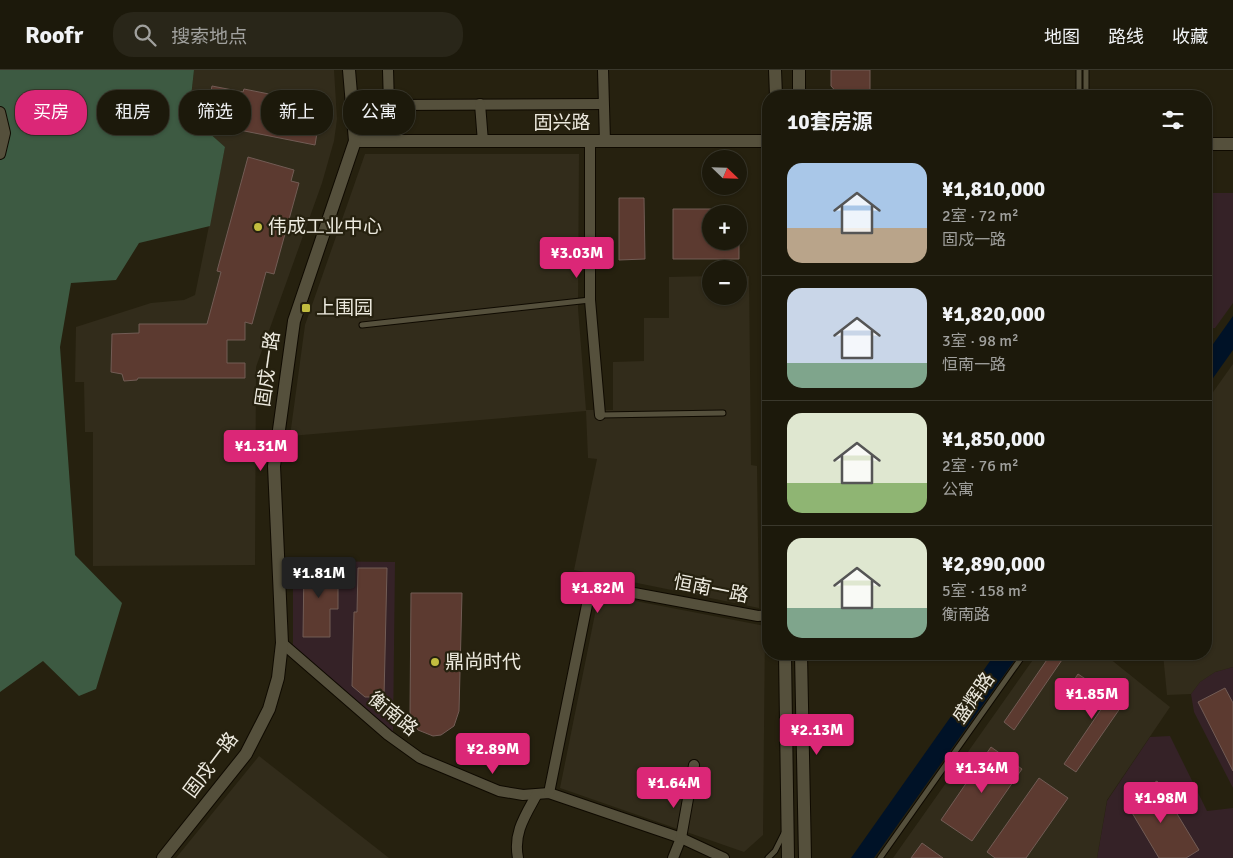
<!DOCTYPE html>
<html lang="zh">
<meta charset="utf-8">
<style>
body{margin:0;font-family:Signika,"Noto Sans SC",sans-serif;background:#292619;color:#f1f3f6;height:100vh;display:flex;flex-direction:column;font-size:19px;white-space:nowrap}
*{box-sizing:border-box;margin:0}
p{font-size:16px;color:#a0a09d}
.icon{flex:none;width:28px;height:28px;fill:none;stroke:currentColor;stroke-width:2;stroke-linecap:round;stroke-linejoin:round}
.map{position:relative;flex:1;overflow:hidden}
.side{position:absolute;left:762px;top:20px;width:450px;height:570px;display:flex;flex-direction:column;background:#1c190b;border-radius:20px;box-shadow:0 1px 4px #0004,0 0 0 1px #3a382c}
.side>*{flex:none}
.guide{position:absolute;left:15px;top:20px;width:475px;height:45px;display:flex;gap:10px}
.needle{width:32px;rotate:113deg}
.tools{position:absolute;left:702px;top:80px;display:grid;gap:10px}
.tools a{display:grid;place-items:center;width:45px;height:45px;border-radius:50%;background:#1c190b;box-shadow:0 1px 4px #0004,0 0 0 1px #3a382c;font-size:25px}
.price{position:absolute;translate:-50% -42px;padding:0 11px;border-radius:5px;background:#db2777;color:#fff;font-size:16px;line-height:32px;filter:drop-shadow(0 1px 2px #0008)}
.price::after{content:'';position:absolute;left:50%;top:30px;width:15px;height:11px;margin-left:-8px;background:inherit;clip-path:polygon(0 0,100% 0,50% 100%)}
.price.active{background:#222;color:#fff}
ul{padding:0;list-style:none}
li{display:flex;align-items:center;gap:15px;height:125px;padding:0 25px}
li+li{border-top:1px solid #3a382c}
li span{display:grid;place-items:center;flex:none;width:140px;height:100px;border-radius:15px;color:#555}
li>.icon{margin-inline-start:auto}
span .icon{width:60px;height:60px;fill:#fffc;stroke-width:1}
li b{font-size:21px}
h2{display:flex;justify-content:space-between;align-items:center;height:60px;padding:0 25px;font-size:21px}
.tag{padding:0 18px;border-radius:20px;background:#1c190b;box-shadow:0 1px 4px #0004,0 0 0 1px #3a382c;font-size:18px;line-height:45px}
.tag.active{background:#db2777;color:#fff}
header{display:flex;align-items:center;gap:30px;box-sizing:border-box;height:70px;padding:0 25px;background:#1c190b;border-bottom:1px solid #3a382c}
header strong{font-size:24px}
nav{display:flex;gap:28px;margin-inline-start:auto;font-size:18px}
.search{width:350px;height:45px;background:#292619;display:flex;align-items:center;gap:12px;box-sizing:border-box;padding:0 18px;border-radius:20px;color:#a0a09d;font-size:19px}
.map>svg:first-child{display:block}
.commercial{fill:#352227}
.industrial{fill:#322c1b}
.forest{fill:#3d5a42}
.water{fill:#001227}
.building{fill:#5c3a30;stroke:#725c55}
.lines{fill:none;stroke-linecap:round;stroke-linejoin:round}
.service-casing{stroke:#0f0a00;stroke-width:7}
.minor-casing{stroke:#0f0a00;stroke-width:12}
.tertiary-casing{stroke:#0f0a00;stroke-width:14}
.service{stroke:#55503c;stroke-width:5}
.minor{stroke:#55503c;stroke-width:10}
.tertiary{stroke:#55503c;stroke-width:12}
.poi-dot{fill:#c2bd3f;stroke:#26210f;stroke-width:2}
.labels{text-anchor:middle;dominant-baseline:central;stroke-width:4.5;stroke-linejoin:round;paint-order:stroke}
.street-label{font-size:19px;fill:#edeadf;stroke:#26210f}
.poi-label{font-size:19px;fill:#edeadf;stroke:#26210f;text-anchor:start}
</style>
<header>
<strong>Roofr</strong>
<div class="search"><svg class="icon" aria-label="search" viewBox="0 0 24 24"><circle cx="10" cy="10" r="6"/><path d="M15 15l6 6"/></svg>搜索地点</div>
<nav><a>地图</a><a>路线</a><a>收藏</a></nav>
</header>
<div class="map">
<svg width="1233" height="788" viewBox="0 0 1233 788">
<rect width="100%" height="100%" fill="#26210f"/>
<g class="commercial">
<path d="M 1206,123 L 1233,123 L 1233,233 L 1215,258 L 1206,258 Z"/>
<path d="M 293,491 L 395,492 L 393,663 L 293,575 Z"/>
<path d="M 1233,597 L 1233,718 L 1194,642 L 1191,624 L 1200,612 L 1215,602 Z"/>
<path d="M 1170,666 L 1207,741 L 1233,738 L 1233,788 L 1097,788 L 1107,731 L 1150,667 Z"/>
</g>
<g class="industrial">
<path d="M 194,0 L 334,0 L 337,49 L 334,71 L 322,113 L 256,297 L 255,495 L 93,496 L 93,362 L 85,362 L 84,312 L 75,312 L 76,257 L 151,233 L 184,230 L 195,225 L 225,77 L 189,45 Z"/>
<path d="M 365,84 L 579,84 L 578,238 L 586,340 L 613,340 L 613,292 L 644,291 L 644,248 L 669,248 L 669,207 L 711,206 L 711,226 L 739,226 L 739,206 L 749,206 L 751,395 L 757,396 L 759,538 L 574,500 L 597,389 L 588,388 L 586,341 L 290,366 L 305,255 Z"/>
<path d="M 1233,294 L 1233,597 L 1215,602 L 1200,612 L 1191,624 L 1167,625 L 1163,584 L 1206,584 L 1206,332 Z"/>
<path d="M 599,524 L 765,556 L 763,765 L 744,782 L 560,718 Z"/>
<path d="M 1037,584 L 1104,584 L 1170,637 L 1107,730 L 1097,788 L 893,788 Z"/>
<path d="M 259,686 L 389,788 L 176,788 Z"/>
</g>
<path class="forest" d="M 0,0 L 194,0 L 189,45 L 225,77 L 210,156 L 139,173 L 116,210 L 71,213 L 60,277 L 75,485 L 122,533 L 96,619 L 79,626 L 43,591 L 0,622 Z"/>
<g class="water">
<path d="M 1233,246 L 1233,280 L 1206,318 L 1206,284 Z"/>
<path d="M 995,584 L 1019,584 L 874,788 L 851,788 Z"/>
</g>
<g class="building">
<path d="M 831,0 L 870,0 L 870,26 L 840,26 L 831,16 Z"/>
<path d="M 212,16 L 243,22 L 244,19 L 299,30 L 298,32 L 304,33 L 300,53 L 318,57 L 315,75 L 204,53 Z"/>
<path d="M 248,87 L 294,100 L 291,111 L 299,113 L 274,204 L 266,202 L 252,254 L 245,252 L 245,270 L 227,270 L 227,293 L 245,293 L 245,308 L 138,308 L 137,310 L 124,311 L 122,304 L 111,302 L 112,264 L 139,263 L 139,254 L 207,254 L 221,202 L 217,201 Z"/>
<path d="M 619,128 L 644,128 L 645,189 L 619,190 Z"/>
<path d="M 673,139 L 711,139 L 711,171 L 739,171 L 739,189 L 673,189 Z"/>
<path d="M 304,495 L 338,495 L 338,539 L 330,539 L 330,567 L 303,567 Z"/>
<path d="M 358,498 L 387,498 L 384,627 L 365,627 L 352,616 L 354,542 L 357,542 Z"/>
<path d="M 411,523 L 462,523 L 459,641 L 454,656 L 441,665 L 433,666 L 418,660 L 410,646 Z"/>
<path d="M 1051,584 L 1066,584 L 1014,660 L 1004,652 Z"/>
<path d="M 1078,604 L 1123,634 L 1076,702 L 1064,694 L 1102,638 L 1070,616 Z"/>
<path d="M 1225,618 L 1233,633 L 1233,701 L 1198,632 Z"/>
<path d="M 991,677 L 1022,699 L 972,771 L 941,750 Z"/>
<path d="M 1039,708 L 1068,728 L 1026,788 L 995,788 L 987,782 Z"/>
<path d="M 1157,711 L 1199,780 L 1186,788 L 1159,788 L 1125,731 Z"/>
<path d="M 922,773 L 943,788 L 911,788 Z"/>
</g>
<g class="lines">
<g class="service-casing">
<g id="service">
<path d="M 1079,26 L 1079,0"/>
<path d="M 1086,26 L 1086,0"/>
<path d="M 362,255 L 590,230"/>
<path d="M 600,345 L 723,343"/>
<path d="M 768,788 L 775,781 L 784,763"/>
<path d="M 880,788 L 1024,584"/>
</g>
</g>
<g class="minor-casing">
<g id="minor">
<path d="M 388,0 L 389,35 L 603,34"/>
<path d="M 603,0 L 605,72"/>
<path d="M 480,34 L 483,72"/>
<path d="M 0,42 L 5,63 L 0,84"/>
<path d="M 590,72 L 590,230 L 600,345"/>
<path d="M 282,573 L 388,665 L 420,688 L 499,721 L 523,725 L 549,723 L 681,768 L 724,788"/>
<path d="M 549,723 L 591,515 L 758,546 L 769,545"/>
<path d="M 518,788 C 513,763 525,746 537,724"/>
<path d="M 673,788 L 681,768 L 694,695"/>
</g>
</g>
<g class="tertiary-casing">
<g id="tertiary">
<path d="M 775,0 L 776,26"/>
<path d="M 799,0 L 799,26"/>
<path d="M 355,71 L 769,71"/>
<path d="M 1206,74 L 1233,74"/>
<path d="M 785,584 L 788,788"/>
<path d="M 801,584 L 805,788"/>
<path d="M 163,788 L 246,684 L 269,639 L 278,608 L 282,573 L 274,396 L 294,251 L 355,71 L 349,0"/>
</g>
</g>
<use href="#service" class="service"/>
<use href="#minor" class="minor"/>
<use href="#tertiary" class="tertiary"/>
</g>
<g class="poi-dot">
<circle cx="258" cy="157" r="5"/>
<rect x="301" y="233" width="10" height="10" rx="2.5"/>
<circle cx="435" cy="592" r="5"/>
</g>
<g class="labels">
<g class="street-label">
<text x="562" y="53">固兴路</text>
<text transform="translate(268 299) rotate(-82)">固戍一路</text>
<text transform="translate(711 519) rotate(11)">恒南一路</text>
<text transform="translate(974 628) rotate(-55)">盛辉路</text>
<text transform="translate(393 644) rotate(39)">衡南路</text>
<text transform="translate(211 695) rotate(-53)">固戍一路</text>
</g>
<g class="poi-label">
<text x="268" y="157">伟成工业中心</text>
<text x="316" y="238">上围园</text>
<text x="445" y="592">鼎尚时代</text>
</g>
</g>
</svg>
<div class="tools">
<a><svg class="needle" viewBox="-14 -14 28 28"><path d="M0-13l5 13h-10z" fill="#e53935"/><path d="M0 13l5-13h-10z" fill="#a0a09d"/></svg></a>
<a>+</a>
<a>−</a>
</div>
<b class="price" style="left:577px;top:209px">¥3.03M</b>
<b class="price" style="left:261px;top:402px">¥1.31M</b>
<b class="price active" style="left:319px;top:529px">¥1.81M</b>
<b class="price" style="left:598px;top:544px">¥1.82M</b>
<b class="price" style="left:1092px;top:650px">¥1.85M</b>
<b class="price" style="left:817px;top:686px">¥2.13M</b>
<b class="price" style="left:493px;top:705px">¥2.89M</b>
<b class="price" style="left:982px;top:724px">¥1.34M</b>
<b class="price" style="left:674px;top:739px">¥1.64M</b>
<b class="price" style="left:1161px;top:754px">¥1.98M</b>
<div class="guide">
<a class="tag active">买房</a>
<a class="tag">租房</a>
<a class="tag">筛选</a>
<a class="tag">新上</a>
<a class="tag">公寓</a>
</div>
<section class="side">
<h2>10套房源<svg class="icon" aria-label="filters" viewBox="0 0 24 24"><path d="M4 7h16M4 17h16"/><circle cx="9" cy="7" r="2"/><circle cx="15" cy="17" r="2"/></svg></h2>
<ul>
<li><span style="background:linear-gradient(#a9c7e8 65%,#b9a48a 0)"><svg class="icon" aria-label="home" viewBox="0 0 24 24"><path d="M3 11l9-7 9 7M6 9v11h12V9"/></svg></span><div><b>¥1,810,000</b><p>2室 · 72 m²</p><p>固戍一路</p></div></li>
<li><span style="background:linear-gradient(#c9d6e8 75%,#7fa58c 0)"><svg class="icon" aria-label="home" viewBox="0 0 24 24"><path d="M3 11l9-7 9 7M6 9v11h12V9"/></svg></span><div><b>¥1,820,000</b><p>3室 · 98 m²</p><p>恒南一路</p></div></li>
<li><span style="background:linear-gradient(#dfe7d0 70%,#8fb573 0)"><svg class="icon" aria-label="home" viewBox="0 0 24 24"><path d="M3 11l9-7 9 7M6 9v11h12V9"/></svg></span><div><b>¥1,850,000</b><p>2室 · 76 m²</p><p>公寓</p></div></li>
<li><span style="background:linear-gradient(#dfe7d0 70%,#7fa58c 0)"><svg class="icon" aria-label="home" viewBox="0 0 24 24"><path d="M3 11l9-7 9 7M6 9v11h12V9"/></svg></span><div><b>¥2,890,000</b><p>5室 · 158 m²</p><p>衡南路</p></div></li>
</ul>
</section>
</div>
